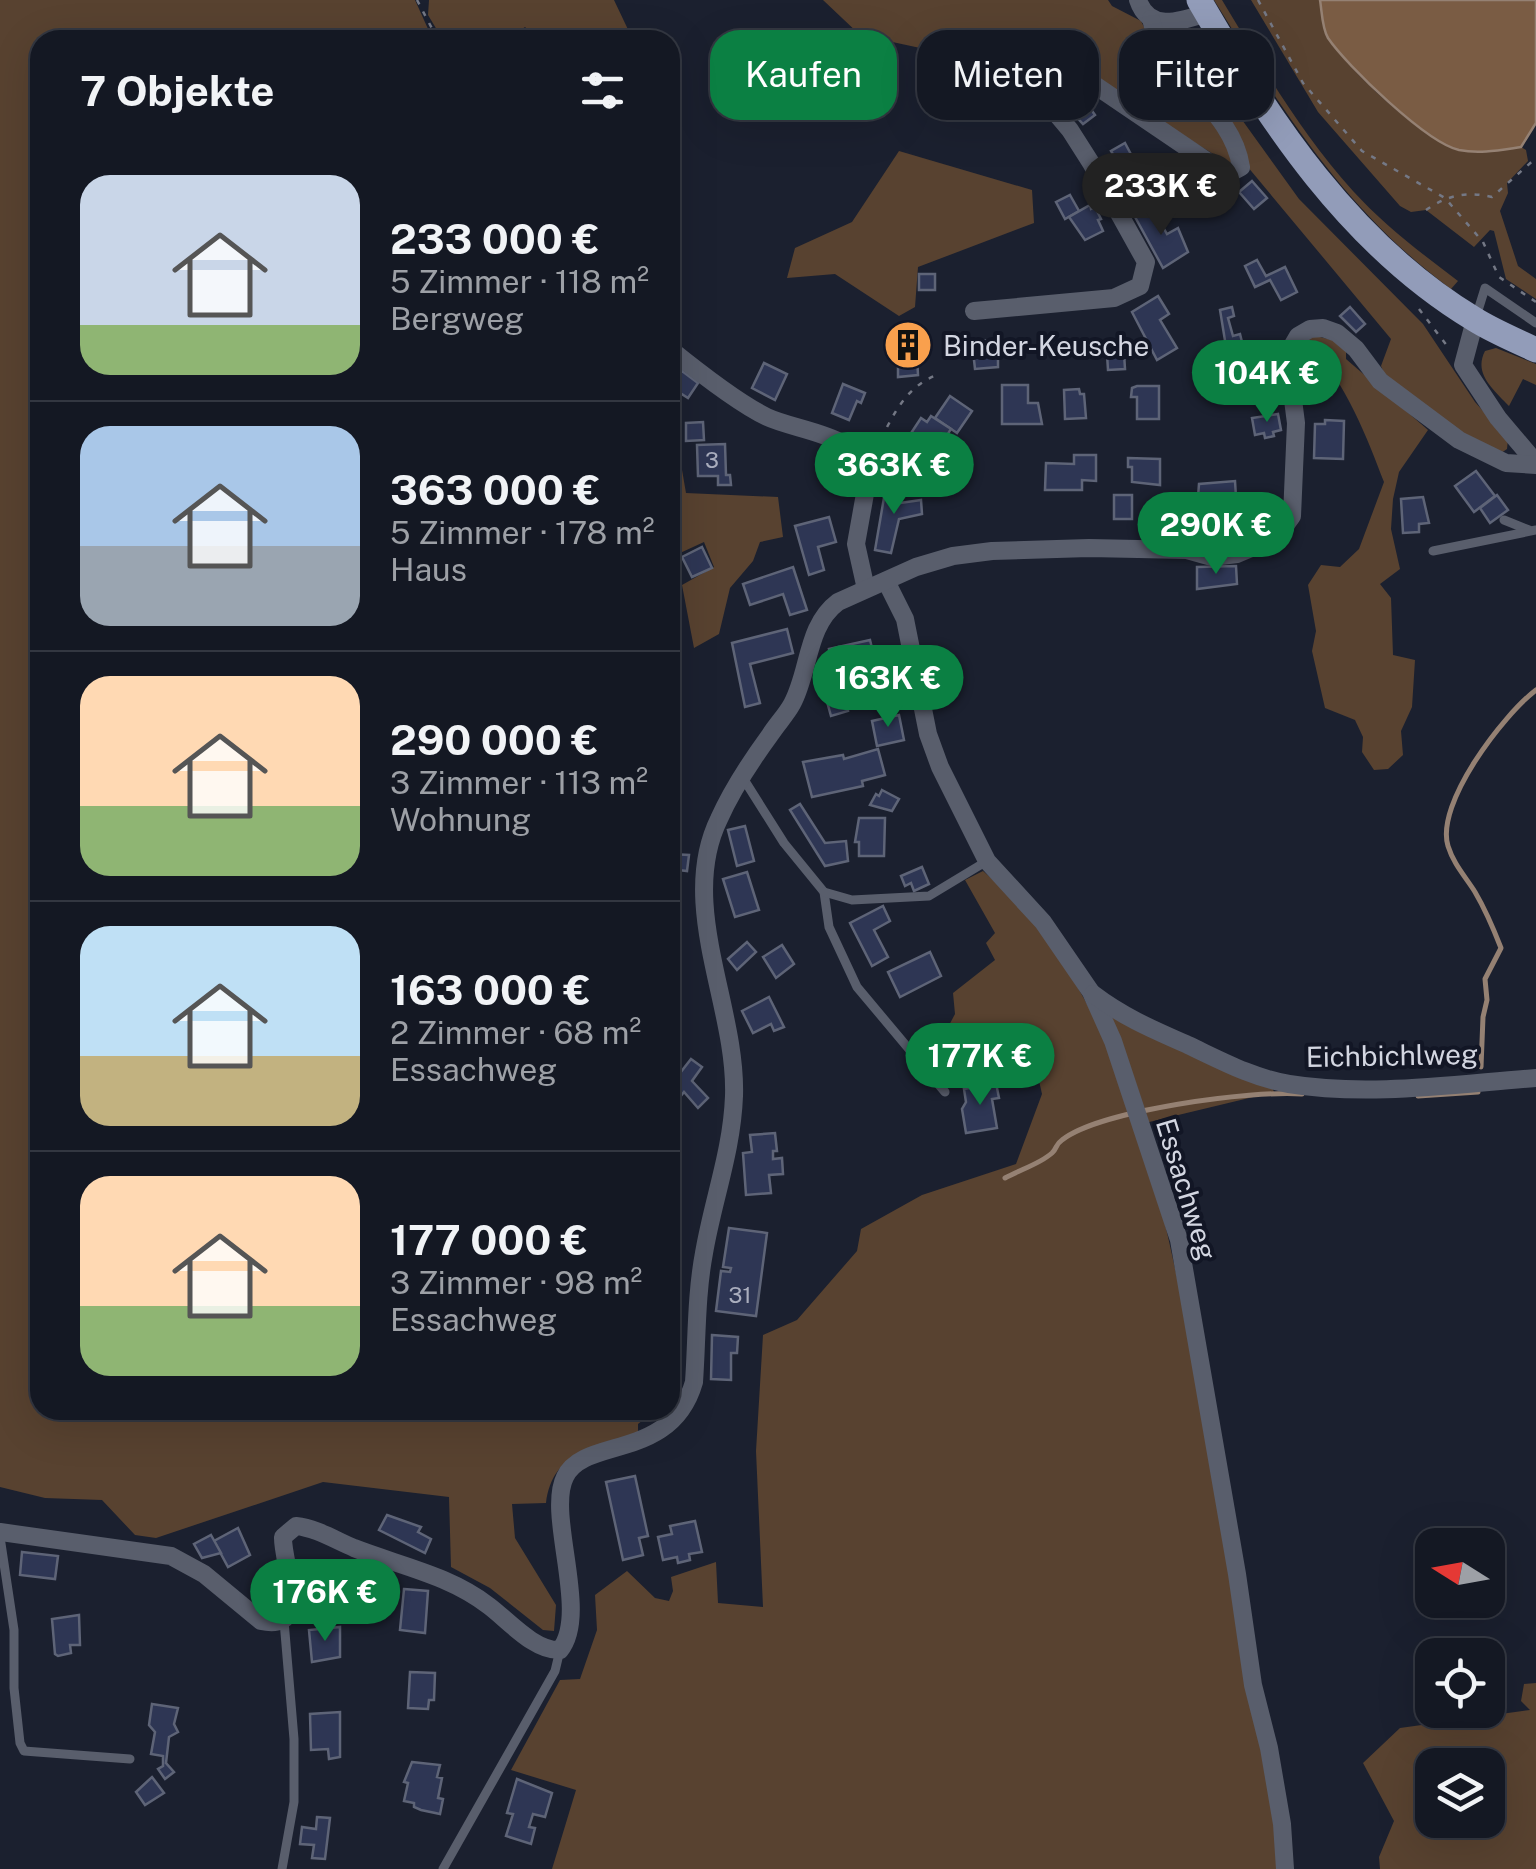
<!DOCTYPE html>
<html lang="de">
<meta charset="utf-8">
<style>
body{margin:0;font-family:"Public Sans",sans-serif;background:#1d212b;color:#f1f3f6;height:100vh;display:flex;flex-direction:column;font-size:38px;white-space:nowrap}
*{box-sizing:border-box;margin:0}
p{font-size:32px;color:#9da0a6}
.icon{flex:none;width:55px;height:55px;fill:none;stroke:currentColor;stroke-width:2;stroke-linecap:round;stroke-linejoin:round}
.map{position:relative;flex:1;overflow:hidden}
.details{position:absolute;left:30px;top:30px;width:650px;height:1390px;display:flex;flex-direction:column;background:#141823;border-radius:30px;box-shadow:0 10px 40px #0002,0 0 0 2px #333741}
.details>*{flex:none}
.guide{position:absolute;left:710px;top:30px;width:675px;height:90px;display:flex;gap:20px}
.needle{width:65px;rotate:281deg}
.fabs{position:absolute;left:1415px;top:1528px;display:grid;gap:20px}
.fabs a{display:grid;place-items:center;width:90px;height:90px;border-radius:20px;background:#141823;box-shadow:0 10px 40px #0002,0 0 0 2px #333741;font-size:50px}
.price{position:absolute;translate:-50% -85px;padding:0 22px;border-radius:35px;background:#0b8043;color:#fff;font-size:32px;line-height:65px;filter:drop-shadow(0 2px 5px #0008)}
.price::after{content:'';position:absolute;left:50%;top:60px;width:30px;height:22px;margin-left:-15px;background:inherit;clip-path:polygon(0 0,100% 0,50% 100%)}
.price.on{background:#222;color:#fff}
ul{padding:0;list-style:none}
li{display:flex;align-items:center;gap:30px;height:250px;padding:0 50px}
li+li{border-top:2px solid #333741}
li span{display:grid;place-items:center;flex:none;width:280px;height:200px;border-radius:30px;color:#555}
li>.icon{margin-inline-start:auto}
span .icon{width:120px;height:120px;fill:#fffc;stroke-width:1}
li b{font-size:42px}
h2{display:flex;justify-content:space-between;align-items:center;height:120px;padding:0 50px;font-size:42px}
.pill{padding:0 35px;border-radius:30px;background:#141823;box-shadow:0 10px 40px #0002,0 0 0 2px #333741;font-size:35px;line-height:90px}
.pill.on{background:#0b8043;color:#fff}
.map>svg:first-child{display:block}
.green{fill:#584230;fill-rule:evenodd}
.water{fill:#7a5c44;stroke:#958173;stroke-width:2.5}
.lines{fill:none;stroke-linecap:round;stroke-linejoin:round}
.stream{stroke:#958173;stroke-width:5}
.building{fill:#2e3654;stroke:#5e6477;stroke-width:2.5}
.path{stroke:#747885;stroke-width:2.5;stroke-dasharray:5 8;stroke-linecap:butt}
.service{stroke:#595e6c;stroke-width:9}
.minor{stroke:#595e6c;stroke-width:18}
.primary{stroke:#929cb9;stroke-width:25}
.labels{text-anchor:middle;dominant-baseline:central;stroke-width:8;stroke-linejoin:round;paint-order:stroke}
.number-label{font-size:22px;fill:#aaaebe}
.poi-label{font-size:28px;fill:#d3d6e1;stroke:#121625;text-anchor:start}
.street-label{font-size:28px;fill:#d3d6e1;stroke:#121625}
</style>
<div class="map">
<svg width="1536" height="1869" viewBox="0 0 1536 1869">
<rect width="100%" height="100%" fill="#1b202f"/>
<g class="green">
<path d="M 0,0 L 415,0 L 433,40 L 40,40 L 40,1410 L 643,1410 L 643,1420 L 638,1424 L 638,1433 C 594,1450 553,1450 546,1503 L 512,1504 L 515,1538 L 556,1605 L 554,1631 L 543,1630 L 490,1588 L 451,1567 L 449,1497 L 323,1482 L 156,1538 L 135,1535 L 102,1500 L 45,1498 L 0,1487 Z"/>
<path d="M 429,0 L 614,0 L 633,40 L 539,40 L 525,27 L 507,40 L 443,40 L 428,15 Z"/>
<path d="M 823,0 L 1108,0 L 1112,6 L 1141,21 L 1153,45 L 1213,118 L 1237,164 L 1228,163 L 1046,52 L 1026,60 L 1020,94 L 985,62 L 860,35 Z"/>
<path d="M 1214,0 L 1222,0 C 1262,66 1301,133 1353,191 C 1384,225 1421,253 1458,281 L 1451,289 C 1345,211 1282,110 1214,0 Z"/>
<path d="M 1251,0 L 1320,0 C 1322,12 1322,28 1328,38 C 1349,71 1416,132 1451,147 C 1472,157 1499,150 1521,147 L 1526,150 L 1528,161 L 1507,183 L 1508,193 L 1500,211 L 1518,266 L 1536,279 L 1536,299 L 1506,279 L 1494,231 L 1490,230 L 1474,247 L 1426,210 L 1411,212 L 1400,206 L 1318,112 Z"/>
<path d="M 1173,39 L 1186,42 L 1299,199 L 1423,324 L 1475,402 L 1508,439 L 1507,449 L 1498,455 L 1449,430 L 1384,373 L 1381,366 L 1391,339 L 1247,166 L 1163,40 Z"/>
<path d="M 899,151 L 1032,190 L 1034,223 L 918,267 L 915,307 L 899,316 L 835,274 L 787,278 L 795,248 L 852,222 Z"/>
<path d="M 1312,335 L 1336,341 L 1346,349 L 1346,359 L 1428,430 L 1399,472 L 1393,499 L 1391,529 L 1400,569 L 1380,584 L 1391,598 L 1393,655 L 1415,660 L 1412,707 L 1401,731 L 1403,755 L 1388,769 L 1374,770 L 1362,752 L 1363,737 L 1355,720 L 1325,708 L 1312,651 L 1316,631 L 1308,585 L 1321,565 L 1340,567 L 1359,549 L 1384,482 C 1369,443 1344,376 1311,350 L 1295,350 Z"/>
<path d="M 1496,348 L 1536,364 L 1536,385 L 1523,379 L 1509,406 C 1494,390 1473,374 1485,351 Z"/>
<path d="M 670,400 L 686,493 L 778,497 L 783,537 L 760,542 L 753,561 L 730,588 L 719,634 L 694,648 L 682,585 L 714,567 L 704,542 L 680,553 L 674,551 L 670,543 Z"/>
<path d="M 983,871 C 1146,1010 1176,1274 1213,1473 C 1237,1605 1261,1737 1281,1869 L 552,1869 L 576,1790 L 511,1770 L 560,1680 L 580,1679 L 597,1630 L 595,1595 L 627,1571 L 655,1598 L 669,1601 L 673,1591 L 671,1577 L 716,1562 L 718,1603 L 763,1607 L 756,1451 L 763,1335 L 797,1320 L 857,1251 L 861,1229 L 922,1195 L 1016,1164 L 1042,1094 L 1035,1063 L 960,1081 L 956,1073 C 932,1079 923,1058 909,1042 L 946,1031 L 955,1014 L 953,993 L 995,960 L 986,943 L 995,933 L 965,880 Z"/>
<path d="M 1105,1008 L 1272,1087 L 1274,1092 L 1145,1123 Z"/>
<path d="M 1536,1683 L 1536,1869 L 1380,1869 L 1379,1857 L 1394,1821 L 1363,1763 L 1400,1728 L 1530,1710 L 1521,1701 L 1524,1684 ZM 1432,1765 L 1488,1765 L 1488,1820 L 1432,1820 Z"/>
</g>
<path class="water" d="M 1320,0 L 1536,0 L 1536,123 L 1521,147 C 1500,150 1480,154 1459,150 C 1427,143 1347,66 1328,38 C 1322,28 1322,12 1320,0 Z"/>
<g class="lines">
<g class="stream">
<path d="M 1481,1067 L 1483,1017 L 1487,1000 L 1485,979 L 1501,948 C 1494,930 1485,909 1475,892 C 1465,876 1454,865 1448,846 C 1435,804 1503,715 1536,690"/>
<path d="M 1418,1096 L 1478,1092"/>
<path d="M 1005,1178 C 1019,1170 1040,1164 1052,1153 C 1058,1147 1055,1145 1062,1140 C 1100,1110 1253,1090 1302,1094"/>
</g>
</g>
<g class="building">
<path d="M 1075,87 L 1095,115 L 1083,124 L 1060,99 Z"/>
<path d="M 1125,143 L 1144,179 L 1121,191 L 1109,169 L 1119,164 L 1111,151 Z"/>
<path d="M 1252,181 L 1267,198 L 1254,209 L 1239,192 Z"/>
<path d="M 1070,195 L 1079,211 L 1065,219 L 1056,202 Z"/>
<path d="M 1090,205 L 1091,209 L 1095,207 L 1101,219 L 1098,220 L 1103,231 L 1085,240 L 1069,217 Z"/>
<path d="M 1151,206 L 1167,234 L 1178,228 L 1188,252 L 1163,268 L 1134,215 Z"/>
<path d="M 1257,260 L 1266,276 L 1285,267 L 1297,292 L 1281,300 L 1270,280 L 1255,287 L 1245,266 Z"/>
<rect x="919" y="274" width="16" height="16"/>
<path d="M 1158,296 L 1169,314 L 1160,320 L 1177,348 L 1157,360 L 1132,312 Z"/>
<path d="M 1232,307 L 1234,316 L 1228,318 L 1233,336 L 1240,334 L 1245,354 L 1228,359 L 1220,310 Z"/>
<path d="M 1350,307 L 1365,324 L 1356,332 L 1340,316 Z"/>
<path d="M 918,330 L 924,354 L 917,356 L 918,375 L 898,377 L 898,360 L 891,336 Z"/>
<path d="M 998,339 L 998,367 L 975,369 L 972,342 Z"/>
<path d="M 1124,353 L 1125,369 L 1108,370 L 1107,354 Z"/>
<path d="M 764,363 L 787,374 L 775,400 L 752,388 Z"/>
<path d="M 682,371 L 698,383 L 688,398 L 680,393 L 676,398 L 670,394 L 670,387 Z"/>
<path d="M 843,384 L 865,393 L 861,403 L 857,401 L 849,420 L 832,413 Z"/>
<path d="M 1002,385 L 1028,385 L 1028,403 L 1038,403 L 1042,424 L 1002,424 Z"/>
<path d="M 1137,386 L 1159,386 L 1159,419 L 1137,419 L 1137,397 L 1131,397 L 1132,388 Z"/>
<path d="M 1079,389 L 1080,394 L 1084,394 L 1086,418 L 1065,419 L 1064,390 Z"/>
<path d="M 950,396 L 972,411 L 957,433 L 935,418 Z"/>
<path d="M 1278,414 L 1281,430 L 1273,432 L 1274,436 L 1265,438 L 1264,433 L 1255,435 L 1252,418 Z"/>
<path d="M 931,416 L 951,429 L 931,461 L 925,457 L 920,464 L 900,450 L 921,418 L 927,422 Z"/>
<path d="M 1325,420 L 1344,421 L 1343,459 L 1314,458 L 1315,424 L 1325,424 Z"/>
<path d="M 703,422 L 704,440 L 686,441 L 686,423 Z"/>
<path d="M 725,444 L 726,475 L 730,475 L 731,485 L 718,485 L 718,476 L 698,476 L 697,445 Z"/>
<path d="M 1074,455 L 1096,455 L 1096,481 L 1082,480 L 1082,490 L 1045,490 L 1046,463 L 1074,464 Z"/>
<path d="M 1128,458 L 1160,459 L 1160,485 L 1132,482 L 1132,467 L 1128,467 Z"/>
<path d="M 1476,471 L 1495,496 L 1474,512 L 1455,486 Z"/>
<path d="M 1235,481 L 1236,497 L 1213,499 L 1212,507 L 1207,506 L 1206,511 L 1197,510 L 1199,484 Z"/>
<path d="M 886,486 L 902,489 L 900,503 L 921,500 L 922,514 L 899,519 L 891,553 L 875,550 Z"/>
<rect x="1114" y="495" width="18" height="24"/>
<path d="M 1497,495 L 1508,510 L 1490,523 L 1480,508 Z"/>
<path d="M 1423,497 L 1429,523 L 1419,524 L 1419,532 L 1403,533 L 1401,499 Z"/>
<path d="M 1168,502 L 1179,504 L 1178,510 L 1187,511 L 1185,525 L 1165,522 Z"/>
<path d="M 1190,513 L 1206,514 L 1204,536 L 1188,535 Z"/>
<path d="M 829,517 L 836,542 L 818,547 L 824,570 L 809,575 L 795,526 Z"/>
<path d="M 702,547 L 712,568 L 692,577 L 682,557 Z"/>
<path d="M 1236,566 L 1237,584 L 1197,589 L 1197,567 Z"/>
<path d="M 793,567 L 807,610 L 790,615 L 783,594 L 750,605 L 743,584 Z"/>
<path d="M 787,629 L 793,653 L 750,664 L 760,703 L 745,707 L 732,643 Z"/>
<path d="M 870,640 L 876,664 L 858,668 L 860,676 L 845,679 L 843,672 L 835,674 L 829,649 Z"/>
<path d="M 862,675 L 868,696 L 846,702 L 848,711 L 831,716 L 823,687 Z"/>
<path d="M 899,715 L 904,740 L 877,746 L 872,721 Z"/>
<path d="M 878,749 L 885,775 L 862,781 L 863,786 L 812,797 L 803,762 L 843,755 L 844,759 Z"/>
<path d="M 882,790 L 899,799 L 892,811 L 870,805 L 876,794 L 879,796 Z"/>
<path d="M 800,804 L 825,843 L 846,841 L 848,861 L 825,866 L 790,810 Z"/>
<path d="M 859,818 L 885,818 L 884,856 L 859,856 L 859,842 L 855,842 Z"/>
<path d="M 745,826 L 754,861 L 737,866 L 728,830 Z"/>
<path d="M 670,854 L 689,855 L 687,871 L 670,869 Z"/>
<path d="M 922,867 L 929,884 L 914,891 L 911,883 L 905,886 L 901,876 Z"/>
<path d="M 747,872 L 759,910 L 735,917 L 723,879 Z"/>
<path d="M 883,906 L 890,921 L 874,930 L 888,957 L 872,966 L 850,923 Z"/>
<path d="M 747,942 L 756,952 L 737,970 L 728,959 Z"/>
<path d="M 782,945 L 794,964 L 776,978 L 763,957 Z"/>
<path d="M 930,952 L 941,976 L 900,997 L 888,972 Z"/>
<path d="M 769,997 L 784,1027 L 774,1031 L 771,1024 L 753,1033 L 742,1011 Z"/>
<path d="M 691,1059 L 702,1067 L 692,1081 L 708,1098 L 698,1108 L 684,1092 L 680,1097 L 670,1086 Z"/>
<path d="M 996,1083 L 999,1098 L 992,1099 L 997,1128 L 966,1133 L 962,1109 L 966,1102 L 964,1089 Z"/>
<path d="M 775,1133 L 777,1151 L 773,1151 L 773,1159 L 782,1158 L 783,1174 L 769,1175 L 771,1193 L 746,1195 L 743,1153 L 752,1152 L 750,1135 Z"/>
<path d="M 729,1228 L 767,1233 L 756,1316 L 716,1311 L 721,1271 L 730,1272 L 731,1268 L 723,1267 Z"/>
<path d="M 712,1335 L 738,1337 L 737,1353 L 731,1353 L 731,1380 L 711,1379 Z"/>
<path d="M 635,1476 L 648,1536 L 639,1538 L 643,1555 L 623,1560 L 606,1482 Z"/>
<path d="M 387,1515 L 421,1527 L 418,1532 L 431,1539 L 425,1553 L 379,1530 Z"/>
<path d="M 695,1521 L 702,1552 L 689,1554 L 690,1560 L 678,1563 L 677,1557 L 663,1560 L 658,1537 L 672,1534 L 670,1526 Z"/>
<path d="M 238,1528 L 250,1555 L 228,1567 L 214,1541 Z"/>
<path d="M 211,1535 L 221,1553 L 202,1558 L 194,1544 Z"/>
<path d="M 22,1552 L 58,1556 L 55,1579 L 20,1575 Z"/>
<path d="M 353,1566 L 352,1589 L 331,1594 L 329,1568 Z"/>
<path d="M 318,1576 L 321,1593 L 306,1596 L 303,1578 Z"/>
<path d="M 404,1589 L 428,1591 L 425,1633 L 400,1630 Z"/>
<path d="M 79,1615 L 80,1645 L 70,1645 L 71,1653 L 58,1656 L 55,1654 L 52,1619 Z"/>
<path d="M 340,1627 L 340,1657 L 312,1662 L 309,1630 Z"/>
<path d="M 410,1672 L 435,1673 L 434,1700 L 429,1700 L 428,1709 L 408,1708 Z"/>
<path d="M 152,1704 L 178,1708 L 174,1724 L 178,1732 L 169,1737 L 166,1763 L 174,1772 L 165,1779 L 158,1769 L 163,1766 L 163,1756 L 151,1754 L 155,1732 L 149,1725 Z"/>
<path d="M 340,1712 L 340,1757 L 329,1759 L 328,1749 L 311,1750 L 310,1714 Z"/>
<path d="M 412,1762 L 440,1765 L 437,1777 L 442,1778 L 438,1798 L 443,1799 L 440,1814 L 421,1810 L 414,1807 L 414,1803 L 404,1801 L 408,1783 L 404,1782 Z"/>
<path d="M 152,1777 L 164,1793 L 145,1805 L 136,1792 Z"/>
<path d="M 517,1779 L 552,1793 L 545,1817 L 533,1814 L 529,1827 L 535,1828 L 531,1844 L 506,1836 L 513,1814 L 507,1813 Z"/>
<path d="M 317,1817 L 330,1818 L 325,1859 L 312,1858 L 314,1845 L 300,1844 L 302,1827 L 316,1829 Z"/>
</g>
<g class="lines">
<g class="path">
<path d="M 417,0 L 438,40"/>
<path d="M 1258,0 L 1303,83 L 1362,151 L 1445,198 L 1483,242 L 1499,277 L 1536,302"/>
<path d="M 1187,36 L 1235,102"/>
<path d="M 1426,210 C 1448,195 1466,191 1492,197 L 1536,158"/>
<path d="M 1419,309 L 1448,347"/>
<path d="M 875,450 C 892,419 903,387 939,374"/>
</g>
<g class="service">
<path d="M 1476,317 L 1485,288 L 1536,323"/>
<path d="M 1504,520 L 1529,530"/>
<path d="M 1433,551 L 1536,530"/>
<path d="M 743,778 L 784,843 L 824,892 L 829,927 L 857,987 L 945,1092"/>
<path d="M 824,892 L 852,900 L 929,896 L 987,861"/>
<path d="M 0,1537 L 14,1630 L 14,1688 L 20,1743 L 24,1751 L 130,1759"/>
<path d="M 282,1869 L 294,1802 L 294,1739 L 284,1621"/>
<path d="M 443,1869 L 555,1671 L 560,1650"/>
</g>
<g class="minor">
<path d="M 1138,0 C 1149,33 1181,21 1206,13"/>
<path d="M 974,311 L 1114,298 L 1140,286 L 1146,262 L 1091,163 L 1070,130 L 1034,87 L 1030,71 L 1037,56 L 1052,56 L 1217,168 L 1230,173 L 1241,167 C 1232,106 1163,78 1151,19"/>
<path d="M 1475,320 L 1463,365 L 1498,418 L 1536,463"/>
<path d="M 670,349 C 696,370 738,403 767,417 C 799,432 863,434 868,477 L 856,544 L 866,589"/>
<path d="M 886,581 L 905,619 L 928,734 L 940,767 L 987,861 L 1043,922 L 1091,992 L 1113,1041 L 1179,1240 L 1237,1574 L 1253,1685 L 1269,1748 L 1282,1824 L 1285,1869"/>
<path d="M 1093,994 C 1123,1017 1154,1030 1188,1045 C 1220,1060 1253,1078 1289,1084 C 1369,1097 1455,1084 1536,1078"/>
<path d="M 0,1532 L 171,1556 L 204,1574 L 261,1621 C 314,1632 282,1565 283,1537 L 296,1526 C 316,1528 335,1540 354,1548 C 400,1566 449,1575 489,1606 C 509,1621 534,1651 560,1650 C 590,1613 546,1515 565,1477 C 584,1436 671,1462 694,1382 C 697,1340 696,1295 704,1253 C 713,1200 732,1151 734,1096 C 737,1006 677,905 719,819 C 732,790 751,761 770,735 C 777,724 786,715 792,704 C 810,671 806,626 838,602 L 916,567 L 953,556 L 992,551 L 1089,548 L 1187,550 L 1212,557 L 1237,554 L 1277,537 L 1292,516 L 1296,423 L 1289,369 L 1291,348 L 1298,336 L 1310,329 L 1323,328 L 1337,333 L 1356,349 L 1380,381 L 1459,440 L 1506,463 L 1536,465"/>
</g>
<path class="primary" d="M 1199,0 C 1269,121 1351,245 1474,319 C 1493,331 1515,340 1536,350"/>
</g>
<defs>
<g id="building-disc" transform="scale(2.5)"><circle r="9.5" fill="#f9a04d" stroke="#121625"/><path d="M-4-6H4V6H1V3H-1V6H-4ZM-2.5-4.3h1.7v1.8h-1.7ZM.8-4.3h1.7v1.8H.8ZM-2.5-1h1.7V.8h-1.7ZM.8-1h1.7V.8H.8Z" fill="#111"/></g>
</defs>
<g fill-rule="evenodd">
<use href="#building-disc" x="908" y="345"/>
</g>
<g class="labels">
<g class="number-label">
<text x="712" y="460">3</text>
<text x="740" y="1295">31</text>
</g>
<g class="poi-label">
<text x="943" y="345">Binder-Keusche</text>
</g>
<g class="street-label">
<text transform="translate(1392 1055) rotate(-1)">Eichbichlweg</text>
<text transform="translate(1187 1189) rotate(73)">Essachweg</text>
</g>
</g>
</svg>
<div class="fabs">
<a><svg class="needle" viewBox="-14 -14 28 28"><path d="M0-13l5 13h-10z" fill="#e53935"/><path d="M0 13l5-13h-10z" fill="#9da0a6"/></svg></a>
<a><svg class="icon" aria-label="locate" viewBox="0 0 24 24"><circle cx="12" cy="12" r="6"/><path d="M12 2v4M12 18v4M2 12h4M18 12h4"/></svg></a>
<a><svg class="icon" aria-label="layers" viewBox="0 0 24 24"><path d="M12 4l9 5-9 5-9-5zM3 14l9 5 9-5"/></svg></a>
</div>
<b class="price on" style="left:1161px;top:238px">233K €</b>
<b class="price" style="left:1267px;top:425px">104K €</b>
<b class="price" style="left:894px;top:517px">363K €</b>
<b class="price" style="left:1216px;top:577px">290K €</b>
<b class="price" style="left:888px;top:730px">163K €</b>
<b class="price" style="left:980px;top:1108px">177K €</b>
<b class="price" style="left:325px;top:1644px">176K €</b>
<div class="guide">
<a class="pill on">Kaufen</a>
<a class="pill">Mieten</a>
<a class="pill">Filter</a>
</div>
<section class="details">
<h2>7 Objekte<svg class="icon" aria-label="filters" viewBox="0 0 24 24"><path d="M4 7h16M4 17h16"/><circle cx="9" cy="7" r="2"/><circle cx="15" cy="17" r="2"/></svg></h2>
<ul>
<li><span style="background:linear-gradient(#c9d6e8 75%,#8fb573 0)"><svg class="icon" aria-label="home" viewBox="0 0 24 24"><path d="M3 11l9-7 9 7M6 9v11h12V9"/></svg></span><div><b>233 000 €</b><p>5 Zimmer · 118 m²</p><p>Bergweg</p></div></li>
<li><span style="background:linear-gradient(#a9c7e8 60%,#9aa5b1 0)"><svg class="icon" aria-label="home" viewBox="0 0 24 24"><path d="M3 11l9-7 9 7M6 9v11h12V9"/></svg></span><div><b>363 000 €</b><p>5 Zimmer · 178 m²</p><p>Haus</p></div></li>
<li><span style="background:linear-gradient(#ffd9b3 65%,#8fb573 0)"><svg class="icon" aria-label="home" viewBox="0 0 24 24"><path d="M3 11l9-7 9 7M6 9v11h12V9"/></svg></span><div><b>290 000 €</b><p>3 Zimmer · 113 m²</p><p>Wohnung</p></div></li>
<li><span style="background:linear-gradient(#bfe0f5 65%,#c2b280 0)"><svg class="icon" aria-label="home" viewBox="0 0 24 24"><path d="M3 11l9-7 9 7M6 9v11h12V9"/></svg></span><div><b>163 000 €</b><p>2 Zimmer · 68 m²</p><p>Essachweg</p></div></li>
<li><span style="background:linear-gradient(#ffd9b3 65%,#8fb573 0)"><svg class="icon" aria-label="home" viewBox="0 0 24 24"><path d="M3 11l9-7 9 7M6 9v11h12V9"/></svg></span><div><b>177 000 €</b><p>3 Zimmer · 98 m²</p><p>Essachweg</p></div></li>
</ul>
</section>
</div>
